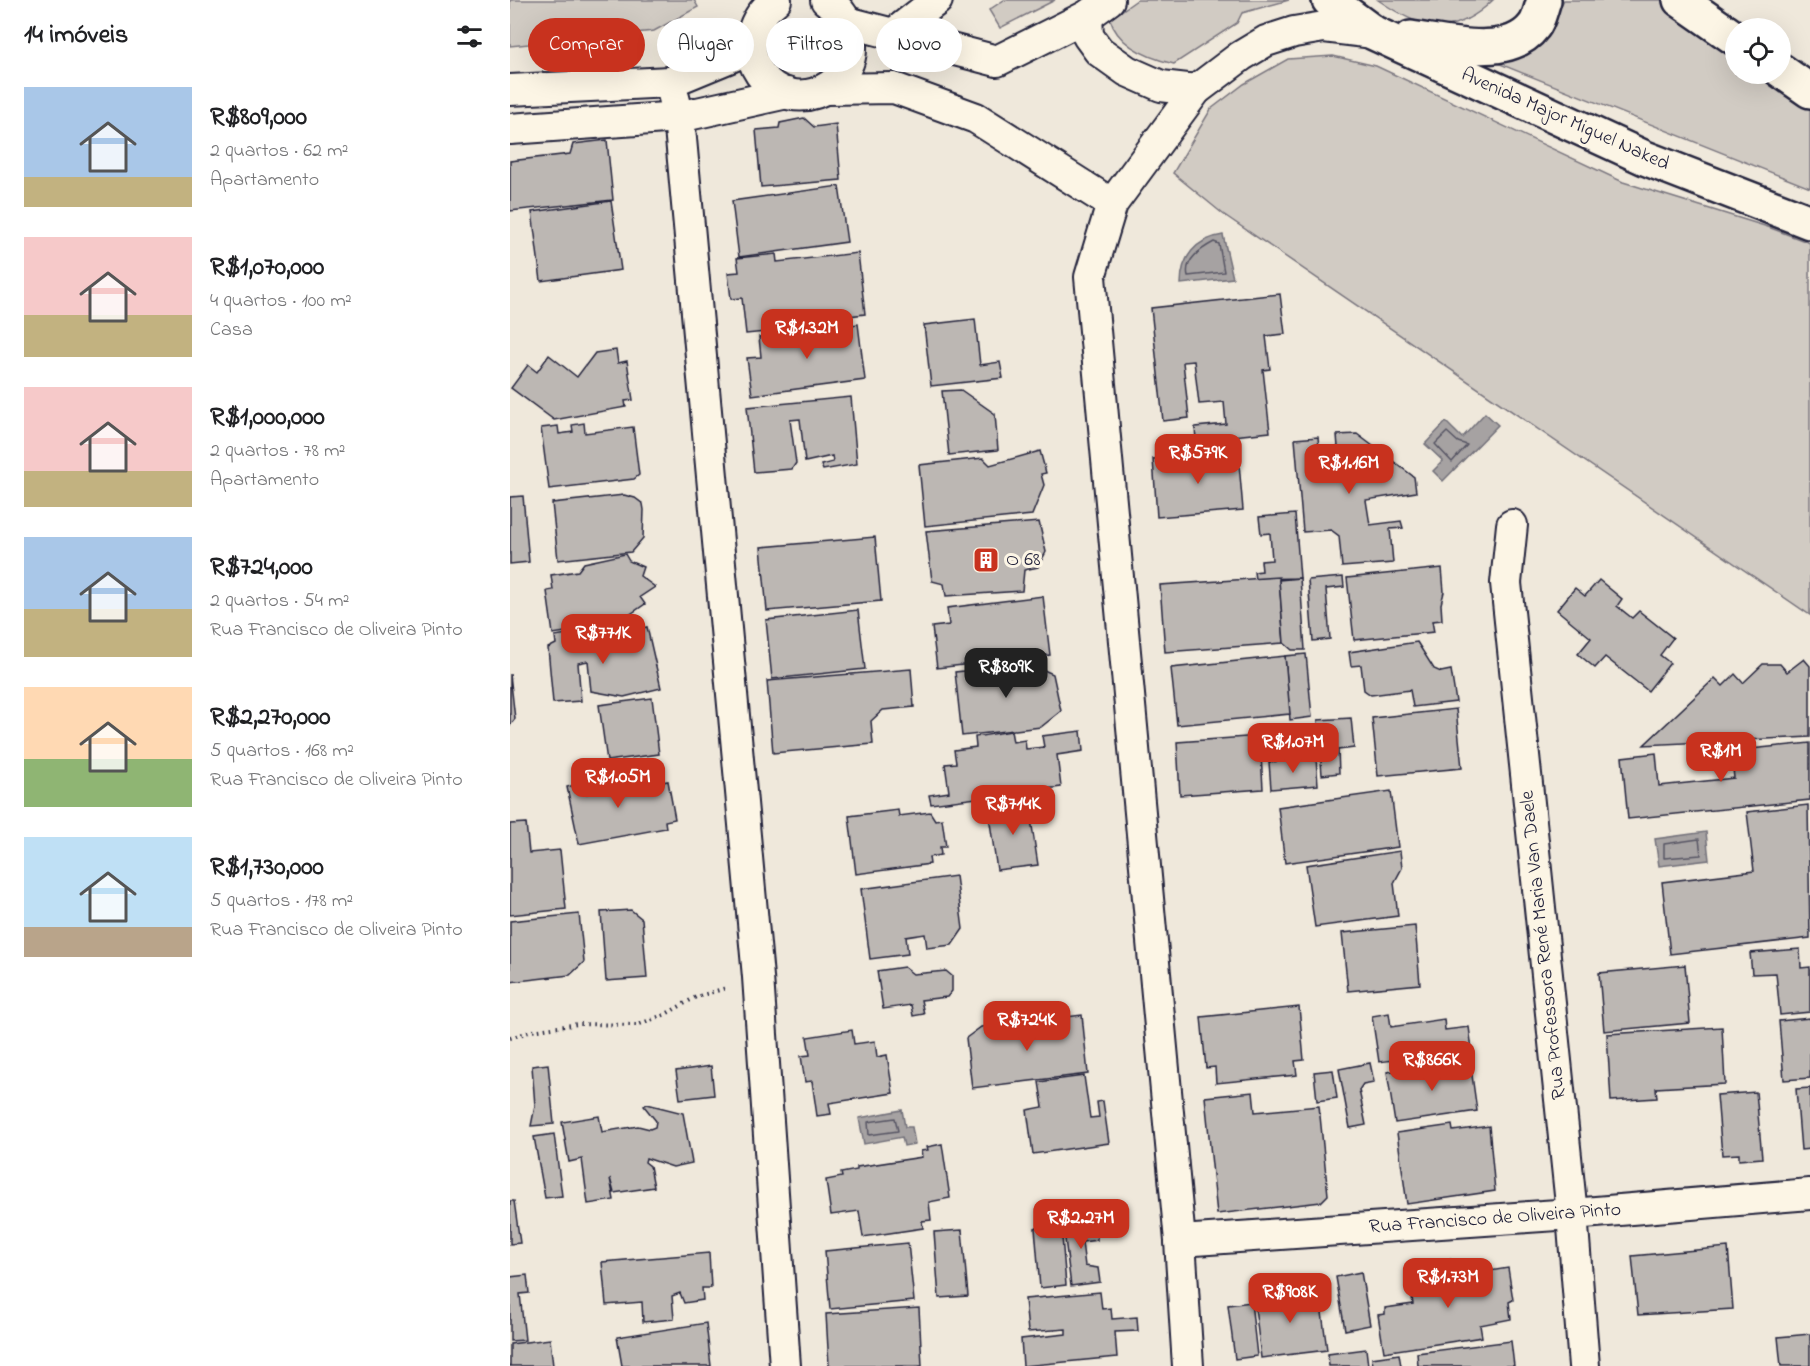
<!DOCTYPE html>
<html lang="pt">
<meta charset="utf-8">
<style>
body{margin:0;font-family:"Indie Flower",sans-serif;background:#f6f6f6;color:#202124;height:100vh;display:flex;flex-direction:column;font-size:22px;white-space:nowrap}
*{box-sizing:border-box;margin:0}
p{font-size:20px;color:#757577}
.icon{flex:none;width:33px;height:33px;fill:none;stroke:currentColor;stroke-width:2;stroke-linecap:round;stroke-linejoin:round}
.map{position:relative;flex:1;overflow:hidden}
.panel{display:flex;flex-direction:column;background:#fff;width:510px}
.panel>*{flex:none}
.hud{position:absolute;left:18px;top:18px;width:570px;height:54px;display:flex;gap:12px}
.fabs{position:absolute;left:1215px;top:18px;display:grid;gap:12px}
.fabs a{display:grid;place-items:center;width:66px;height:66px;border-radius:50%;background:#fff;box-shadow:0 6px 24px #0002;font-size:30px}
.price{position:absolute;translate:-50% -51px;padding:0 14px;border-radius:12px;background:#c8321e;color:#fff;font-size:20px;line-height:39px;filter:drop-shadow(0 2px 3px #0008)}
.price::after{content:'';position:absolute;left:50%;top:36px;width:18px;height:14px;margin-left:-9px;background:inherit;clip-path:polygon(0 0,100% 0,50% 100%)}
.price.active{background:#222;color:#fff}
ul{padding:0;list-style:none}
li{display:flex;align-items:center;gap:18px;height:150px;padding:0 24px}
li span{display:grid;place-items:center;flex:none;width:168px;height:120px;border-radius:0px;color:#555}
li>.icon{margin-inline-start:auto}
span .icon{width:72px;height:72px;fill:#fffc;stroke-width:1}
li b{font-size:26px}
h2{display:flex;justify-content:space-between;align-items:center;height:72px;padding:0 24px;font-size:26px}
.chip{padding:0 21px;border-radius:27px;background:#fff;box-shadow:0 6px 24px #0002;font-size:21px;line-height:54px}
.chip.active{background:#c8321e;color:#fff}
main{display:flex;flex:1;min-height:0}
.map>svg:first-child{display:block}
.green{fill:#d1cbc3;stroke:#7a767f;stroke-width:1.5}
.water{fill:#a6a2a2;stroke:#716f79;stroke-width:1.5}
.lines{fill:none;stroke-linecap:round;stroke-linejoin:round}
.shore{stroke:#575564;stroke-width:1.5}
.building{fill:#bcb7b3;stroke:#22223b;stroke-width:1.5}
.street-casing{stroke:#22223b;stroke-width:34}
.secondary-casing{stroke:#22223b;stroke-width:38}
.path{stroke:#22223b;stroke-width:4;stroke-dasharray:1.5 4.5;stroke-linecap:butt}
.street{stroke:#fcf5e5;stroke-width:30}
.secondary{stroke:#fcf5e5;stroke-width:33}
.labels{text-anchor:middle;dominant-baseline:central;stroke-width:6;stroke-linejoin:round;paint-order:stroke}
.street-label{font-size:20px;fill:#22223b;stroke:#fcf5e5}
.poi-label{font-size:20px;fill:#22223b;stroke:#fcf5e5;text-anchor:start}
</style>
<main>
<section class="panel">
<h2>14 imóveis<svg class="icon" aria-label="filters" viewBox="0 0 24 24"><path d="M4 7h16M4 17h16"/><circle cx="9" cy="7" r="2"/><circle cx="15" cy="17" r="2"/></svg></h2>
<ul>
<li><span style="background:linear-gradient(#a9c7e8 75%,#c2b280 0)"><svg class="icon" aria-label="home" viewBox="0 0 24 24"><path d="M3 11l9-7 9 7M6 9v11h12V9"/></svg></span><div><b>R$809,000</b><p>2 quartos · 62 m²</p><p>Apartamento</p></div></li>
<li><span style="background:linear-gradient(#f6c9c9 65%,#c2b280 0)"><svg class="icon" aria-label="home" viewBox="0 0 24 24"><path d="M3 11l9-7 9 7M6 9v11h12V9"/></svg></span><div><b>R$1,070,000</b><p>4 quartos · 100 m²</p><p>Casa</p></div></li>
<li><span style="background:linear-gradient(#f6c9c9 70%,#c2b280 0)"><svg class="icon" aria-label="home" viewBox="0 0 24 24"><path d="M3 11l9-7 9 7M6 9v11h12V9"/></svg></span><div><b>R$1,000,000</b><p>2 quartos · 78 m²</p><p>Apartamento</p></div></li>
<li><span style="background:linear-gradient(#a9c7e8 60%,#c2b280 0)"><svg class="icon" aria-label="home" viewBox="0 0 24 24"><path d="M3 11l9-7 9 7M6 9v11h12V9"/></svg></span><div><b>R$724,000</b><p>2 quartos · 54 m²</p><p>Rua Francisco de Oliveira Pinto</p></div></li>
<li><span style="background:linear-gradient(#ffd9b3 60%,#8fb573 0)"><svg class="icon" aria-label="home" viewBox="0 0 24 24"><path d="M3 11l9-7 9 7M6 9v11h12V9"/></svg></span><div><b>R$2,270,000</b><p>5 quartos · 168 m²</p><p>Rua Francisco de Oliveira Pinto</p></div></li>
<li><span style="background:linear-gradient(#bfe0f5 75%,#b9a48a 0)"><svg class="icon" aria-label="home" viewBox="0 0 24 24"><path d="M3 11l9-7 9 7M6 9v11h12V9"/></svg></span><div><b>R$1,730,000</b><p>5 quartos · 178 m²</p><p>Rua Francisco de Oliveira Pinto</p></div></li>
</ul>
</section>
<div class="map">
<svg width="1300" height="1366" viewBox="0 0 1300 1366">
<rect width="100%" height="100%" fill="#efe8db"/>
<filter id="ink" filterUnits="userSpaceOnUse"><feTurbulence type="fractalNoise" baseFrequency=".0167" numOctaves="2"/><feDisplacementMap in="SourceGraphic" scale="12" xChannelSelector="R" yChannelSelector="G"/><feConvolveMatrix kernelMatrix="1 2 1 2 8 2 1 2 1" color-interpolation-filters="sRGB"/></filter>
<g filter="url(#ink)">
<g class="green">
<path d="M 0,0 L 184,0 L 188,7 L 144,31 L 0,46 Z"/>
<path d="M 494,0 L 545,0 L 490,28 L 479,10 Z"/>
<path d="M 627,0 L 779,0 L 732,13 L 727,23 L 664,64 C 639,58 608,46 600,19 Z"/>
<path d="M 868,0 L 983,0 C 942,40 911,29 868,0 Z"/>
<path d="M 1054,0 L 1158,0 L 1225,48 L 1226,74 L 1261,74 L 1300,102 L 1300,188 L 975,58 L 1040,25 Z"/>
<path d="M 823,56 L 866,66 L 1113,182 L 1258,227 L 1300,243 L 1300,615 L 713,214 L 663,173 L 701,109 L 734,84 L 778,59 Z"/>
</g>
<g class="water">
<path d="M 713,235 L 723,278 L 671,284 C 671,258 685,239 713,235 Z"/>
<path d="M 975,413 L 988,425 L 933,481 L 923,471 L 933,461 L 915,444 L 936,422 L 952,438 Z"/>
<path d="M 1196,832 L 1199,860 L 1149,866 L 1145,839 Z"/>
<path d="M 392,1110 L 395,1127 L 402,1127 L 405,1144 L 394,1146 L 392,1137 L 354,1144 L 349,1118 Z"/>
</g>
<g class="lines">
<g class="shore">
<path d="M 704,242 L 709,244 L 714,272 L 678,276 C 674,260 691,249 704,242 Z"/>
<path d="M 937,432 L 948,442 L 957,445 L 942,462 L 925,444 Z"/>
<path d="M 1189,839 L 1191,855 L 1154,858 L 1154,844 Z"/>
<path d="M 385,1118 L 388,1131 L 359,1135 L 358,1122 Z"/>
</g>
</g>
<g class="building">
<path d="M 294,118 L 304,127 L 326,124 L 331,180 L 251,187 L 246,130 L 269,128 L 270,123 Z"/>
<path d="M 97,140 L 103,200 L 0,211 L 0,161 L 60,154 L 63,144 Z"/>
<path d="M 329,186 L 337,242 L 229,257 L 222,201 Z"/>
<path d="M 101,201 L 111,270 L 31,281 L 22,212 Z"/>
<path d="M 348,253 L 355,314 L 271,324 L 265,331 L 236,334 L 232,298 L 221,299 L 218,273 L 229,272 L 227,258 L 266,254 L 267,262 Z"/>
<path d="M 770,294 L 775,334 L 756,336 L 760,369 L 753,370 L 760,432 L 686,440 L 685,427 L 716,424 L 714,402 L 689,404 L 684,361 L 673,362 L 679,418 L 653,421 L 641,308 Z"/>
<path d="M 465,319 L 470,365 L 490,362 L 493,378 L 421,386 L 414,325 Z"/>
<path d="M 348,324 L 355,380 L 242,395 L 237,358 L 251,357 L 249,337 Z"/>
<path d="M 106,350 L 108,363 L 117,361 L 123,400 L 115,401 L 116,407 L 44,420 L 1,388 L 18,365 L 27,372 L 39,355 L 67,377 L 85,353 Z"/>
<path d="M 451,390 L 485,414 L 488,450 L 439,455 L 432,391 Z"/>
<path d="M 341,397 L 347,464 L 313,470 L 311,465 L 323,462 L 322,456 L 295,462 L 290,419 L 280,420 L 286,463 L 282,469 L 244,472 L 237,407 Z"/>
<path d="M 74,423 L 75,433 L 123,427 L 129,475 L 124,479 L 39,489 L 31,428 L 48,426 L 49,434 L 63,432 L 62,425 Z"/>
<path d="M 847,434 L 904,477 L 906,492 L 856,500 L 860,525 L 891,521 L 893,528 L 880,529 L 883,563 L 832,567 L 829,536 L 821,530 L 793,532 L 785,439 L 808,437 L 809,448 L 828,447 L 827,435 Z"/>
<path d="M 530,451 L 536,473 L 531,474 L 534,485 L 522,515 L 415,526 L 409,465 L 473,458 L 480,465 Z"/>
<path d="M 728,452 L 733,510 L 647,517 L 643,459 Z"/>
<path d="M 114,495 L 125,498 L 133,504 L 134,510 L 133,538 L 121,552 L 48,560 L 42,503 Z"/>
<path d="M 13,496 L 19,562 L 0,564 L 0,497 Z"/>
<path d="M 785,514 L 790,578 L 745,579 L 744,572 L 752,571 L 751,561 L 762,560 L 760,533 L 751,534 L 749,517 Z"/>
<path d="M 529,522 L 536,552 L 528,567 L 514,570 L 512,591 L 436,596 L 434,584 L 422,581 L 416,531 Z"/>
<path d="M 365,537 L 371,601 L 257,611 L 251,547 Z"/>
<path d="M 115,554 L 119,561 L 133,567 L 130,576 L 145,587 L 130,597 L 135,604 L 106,624 L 43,634 L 37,591 L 43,590 L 41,575 L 68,571 L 74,563 Z"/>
<path d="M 932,568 L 934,592 L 931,604 L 932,620 L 922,621 L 924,632 L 844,640 L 837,578 Z"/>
<path d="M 769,577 L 774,643 L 655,652 L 650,585 Z"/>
<path d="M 833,577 L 834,587 L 816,589 L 820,639 L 803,641 L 798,580 Z"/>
<path d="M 790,578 L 795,650 L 782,650 L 774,643 L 769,580 Z"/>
<path d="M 1089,580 L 1112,599 L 1107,606 L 1122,618 L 1129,611 L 1163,638 L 1150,655 L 1160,663 L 1138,691 L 1095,657 L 1085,668 L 1068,654 L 1081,638 L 1047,610 L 1065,588 L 1075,596 Z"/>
<path d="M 533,596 L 540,655 L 427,668 L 422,627 L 439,625 L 437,608 Z"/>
<path d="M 348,610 L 355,669 L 262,679 L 256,620 Z"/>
<path d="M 137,627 L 151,688 L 114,697 L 81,691 L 78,661 L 68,663 L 71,701 L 43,703 L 38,648 L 46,644 L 45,636 L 75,631 L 88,638 Z"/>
<path d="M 907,642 L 924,669 L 931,672 L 941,670 L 946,702 L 903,707 L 900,690 L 861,695 L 854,690 L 851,665 L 841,666 L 839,652 Z"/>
<path d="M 796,654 L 802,717 L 780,720 L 775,656 Z"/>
<path d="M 775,656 L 780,714 L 667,725 L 661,668 Z"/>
<path d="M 1294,659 L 1300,666 L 1300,737 L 1134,745 L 1205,678 L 1213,686 L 1225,674 L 1233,683 L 1253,664 L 1270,664 L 1277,672 Z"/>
<path d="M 520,664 L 543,674 L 551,711 L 531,727 L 452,736 L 445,672 Z"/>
<path d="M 401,669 L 404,707 L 373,710 L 361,721 L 363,744 L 263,753 L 257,681 Z"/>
<path d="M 0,674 L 5,719 L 0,725 Z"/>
<path d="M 142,698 L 149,754 L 97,761 L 89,705 Z"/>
<path d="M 946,709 L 952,768 L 868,776 L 862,718 Z"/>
<path d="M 841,718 L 844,748 L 828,750 L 829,773 L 812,775 L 808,720 Z"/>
<path d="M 501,731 L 503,742 L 515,740 L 516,749 L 534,747 L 532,736 L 571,731 L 573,751 L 547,755 L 551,787 L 421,804 L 419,795 L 439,792 L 435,764 L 446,763 L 444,750 L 466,747 L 465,737 Z"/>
<path d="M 750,736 L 753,789 L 670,795 L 667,742 Z"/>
<path d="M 1300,743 L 1300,800 L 1118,819 L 1112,757 L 1146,753 L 1149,786 L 1224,778 L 1221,751 Z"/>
<path d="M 806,758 L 808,785 L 761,789 L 759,762 Z"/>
<path d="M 92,772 L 96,775 L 100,792 L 158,781 L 165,819 L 155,821 L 156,828 L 69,844 L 57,787 L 65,785 L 63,775 L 71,774 L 75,794 L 86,792 L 82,773 Z"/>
<path d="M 881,791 L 888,847 L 775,863 L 768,807 Z"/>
<path d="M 518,800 L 528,865 L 487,870 L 479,816 L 488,815 L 486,805 Z"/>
<path d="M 1298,805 L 1300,938 L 1160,954 L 1152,882 L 1244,871 L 1237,812 Z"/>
<path d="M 388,810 L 389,816 L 420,812 L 425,820 L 432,819 L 436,847 L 430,847 L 431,855 L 419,857 L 420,864 L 346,874 L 339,816 Z"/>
<path d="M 16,823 L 19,853 L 50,850 L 56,909 L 0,915 L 0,824 Z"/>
<path d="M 890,851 L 892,868 L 884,883 L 888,916 L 805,927 L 796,865 Z"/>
<path d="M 446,876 L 453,929 L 442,945 L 417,948 L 415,934 L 396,937 L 398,954 L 360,959 L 351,889 Z"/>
<path d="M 121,910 L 132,919 L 137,978 L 96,981 L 91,912 Z"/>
<path d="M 69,914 L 74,962 L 60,975 L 0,982 L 0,921 Z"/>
<path d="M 905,926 L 910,984 L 838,991 L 832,933 Z"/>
<path d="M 1290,949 L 1291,968 L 1300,967 L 1300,1012 L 1270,1015 L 1266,973 L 1242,974 L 1240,953 Z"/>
<path d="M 1175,965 L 1180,1023 L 1094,1031 L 1089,973 Z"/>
<path d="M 394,967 L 403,974 L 436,971 L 442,976 L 442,991 L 437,997 L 411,1000 L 414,1014 L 403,1016 L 401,1005 L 373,1009 L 367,971 Z"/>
<path d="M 789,1007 L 794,1060 L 785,1061 L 787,1075 L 706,1083 L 705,1067 L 696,1068 L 691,1017 Z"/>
<path d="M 879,1013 L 881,1027 L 934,1019 L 935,1030 L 959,1027 L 962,1049 L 869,1062 L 862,1016 Z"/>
<path d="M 572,1015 L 578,1074 L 462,1088 L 456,1038 L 471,1027 Z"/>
<path d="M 1300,1018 L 1300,1078 L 1274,1080 L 1269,1021 Z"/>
<path d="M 1212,1027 L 1215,1084 L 1146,1088 L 1147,1098 L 1101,1101 L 1097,1034 Z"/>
<path d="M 342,1030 L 344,1044 L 365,1041 L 367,1057 L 377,1055 L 383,1093 L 319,1103 L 321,1114 L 307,1116 L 302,1081 L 295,1082 L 291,1056 L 300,1055 L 297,1037 Z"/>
<path d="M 953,1061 L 954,1069 L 961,1068 L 967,1111 L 885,1123 L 877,1072 Z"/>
<path d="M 860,1063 L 864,1082 L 853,1084 L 849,1090 L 856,1125 L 840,1128 L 829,1069 Z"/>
<path d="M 38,1064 L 44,1124 L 21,1126 L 25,1106 L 22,1066 Z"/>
<path d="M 201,1066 L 204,1095 L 170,1099 L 166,1071 Z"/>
<path d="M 823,1070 L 827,1098 L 807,1101 L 804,1072 Z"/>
<path d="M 574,1076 L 580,1118 L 589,1117 L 587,1102 L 593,1101 L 599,1143 L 523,1154 L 517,1110 L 533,1107 L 529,1082 Z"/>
<path d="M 1300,1088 L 1300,1149 L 1291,1150 L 1286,1089 Z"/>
<path d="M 743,1092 L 745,1112 L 809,1106 L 818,1195 L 811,1202 L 707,1214 L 695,1097 Z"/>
<path d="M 1246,1092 L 1252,1158 L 1229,1160 L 1229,1154 L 1212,1155 L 1207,1095 Z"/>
<path d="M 137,1104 L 173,1113 L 182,1163 L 163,1167 L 136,1158 L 135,1162 L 140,1166 L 144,1187 L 104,1193 L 100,1178 L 104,1200 L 78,1204 L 72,1159 L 59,1162 L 52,1122 L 89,1116 L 92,1132 L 128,1126 L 140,1129 L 145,1127 L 146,1121 L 134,1106 Z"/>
<path d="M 942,1125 L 943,1131 L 979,1126 L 985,1191 L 897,1204 L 887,1133 Z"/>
<path d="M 44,1134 L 52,1196 L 35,1198 L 24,1137 Z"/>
<path d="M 432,1144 L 440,1198 L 419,1202 L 421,1220 L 412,1221 L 413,1228 L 353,1237 L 349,1211 L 321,1215 L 316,1180 L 332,1177 L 331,1173 L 347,1170 L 347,1167 L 412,1157 L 411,1151 L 418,1150 L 417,1147 Z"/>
<path d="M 0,1201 L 4,1201 L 10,1243 L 0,1244 Z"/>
<path d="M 592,1218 L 593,1231 L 587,1233 L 587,1240 L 572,1242 L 575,1266 L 588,1268 L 590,1282 L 561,1286 L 553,1223 Z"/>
<path d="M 551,1225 L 556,1285 L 530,1288 L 525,1228 Z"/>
<path d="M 452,1230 L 458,1296 L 429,1298 L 424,1232 Z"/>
<path d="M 398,1243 L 404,1301 L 320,1309 L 315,1251 Z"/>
<path d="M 1218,1247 L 1223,1309 L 1128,1315 L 1122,1256 Z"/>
<path d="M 199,1253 L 201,1288 L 192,1288 L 193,1300 L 174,1303 L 170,1293 L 162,1296 L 164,1319 L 133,1322 L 132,1302 L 96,1305 L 92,1262 Z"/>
<path d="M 940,1259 L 943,1277 L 998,1268 L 1003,1300 L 999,1302 L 1001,1319 L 970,1325 L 972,1337 L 874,1352 L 868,1315 L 875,1314 L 875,1308 L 903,1304 L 901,1291 L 927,1288 L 923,1262 Z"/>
<path d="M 851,1272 L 860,1325 L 835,1330 L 826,1277 Z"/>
<path d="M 17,1275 L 19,1293 L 10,1294 L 15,1340 L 0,1341 L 0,1277 Z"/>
<path d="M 809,1290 L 817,1350 L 751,1358 L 744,1298 Z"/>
<path d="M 590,1292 L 592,1309 L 601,1308 L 602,1319 L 627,1317 L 628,1331 L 605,1332 L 607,1357 L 513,1366 L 511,1339 L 556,1334 L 556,1329 L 518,1332 L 515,1299 Z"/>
<path d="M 741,1302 L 747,1356 L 725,1359 L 718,1305 Z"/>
<path d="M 409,1308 L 412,1366 L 319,1366 L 316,1314 Z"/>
<path d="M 196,1323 L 201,1366 L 112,1366 L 107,1337 Z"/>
<path d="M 1300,1334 L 1300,1366 L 1271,1366 L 1268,1337 Z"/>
<path d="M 40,1339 L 43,1366 L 0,1366 L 0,1344 Z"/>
<path d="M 1001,1341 L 1004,1366 L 908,1366 L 907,1353 Z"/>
<path d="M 856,1349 L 858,1366 L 819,1366 L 818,1354 Z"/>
<path d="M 889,1354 L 891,1366 L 863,1366 L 862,1358 Z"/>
</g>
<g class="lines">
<g class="street-casing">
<g id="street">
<path d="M 266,0 C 207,45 265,124 321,85 C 333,76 342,61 341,46 C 341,27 333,10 316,0"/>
<path d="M 577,16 L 578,36 L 589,51 L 617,71 L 651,86 L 686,90"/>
<path d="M 337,22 L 487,61 L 577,16 L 599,0"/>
<path d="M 382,35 L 427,0"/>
<path d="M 160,82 L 169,117 L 248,977 L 275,1366"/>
<path d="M 315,89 L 384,88 L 466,118 L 602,204"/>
<path d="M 0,90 L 160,82 L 240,49"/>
<path d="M 0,129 L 169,117 L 277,93"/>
<path d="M 1002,525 L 996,583 L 1062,1214 L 1074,1366"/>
<path d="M 670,1241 L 1062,1214 L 1300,1194"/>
<path d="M 678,1366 L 670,1241 L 580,277 L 602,204 L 686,90 L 731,56 L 756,41 L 784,32 L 814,27 L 864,33"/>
</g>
</g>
<g class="secondary-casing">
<g id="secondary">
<path d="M 819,0 L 864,33 L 1135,158 L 1300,222"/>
<path d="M 1170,0 L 1226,39"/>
<path d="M 901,38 C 936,43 999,60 1024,26 C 1029,20 1031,8 1034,0"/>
<path d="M 1270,70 L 1300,91"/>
</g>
</g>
<path class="path" d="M 0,1038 L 22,1031 L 68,1024 L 127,1025 L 156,1014 L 186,997 L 216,988"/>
<use href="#street" class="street"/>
<use href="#secondary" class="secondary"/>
</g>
</g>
<defs>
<g id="building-square" transform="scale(1.35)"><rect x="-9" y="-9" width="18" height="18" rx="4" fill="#c8321e" stroke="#fcf5e5"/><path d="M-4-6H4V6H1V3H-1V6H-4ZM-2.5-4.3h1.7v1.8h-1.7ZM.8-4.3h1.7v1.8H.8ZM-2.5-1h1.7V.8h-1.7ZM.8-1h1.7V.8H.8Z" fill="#fff"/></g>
</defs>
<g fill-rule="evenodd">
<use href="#building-square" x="476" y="560"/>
</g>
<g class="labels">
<g class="street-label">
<text transform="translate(1055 120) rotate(24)">Avenida Major Miguel Naked</text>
<text transform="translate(1034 945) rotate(-96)">Rua Professora René Maria Van Daele</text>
<text transform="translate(985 1219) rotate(-4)">Rua Francisco de Oliveira Pinto</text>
</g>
<g class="poi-label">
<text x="496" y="560">O 68</text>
</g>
</g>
</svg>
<div class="fabs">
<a><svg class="icon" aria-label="locate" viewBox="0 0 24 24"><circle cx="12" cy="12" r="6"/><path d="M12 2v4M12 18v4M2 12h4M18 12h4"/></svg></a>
</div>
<b class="price" style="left:297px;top:360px">R$1.32M</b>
<b class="price" style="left:688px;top:485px">R$579K</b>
<b class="price" style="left:839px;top:495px">R$1.16M</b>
<b class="price" style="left:93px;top:665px">R$771K</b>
<b class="price active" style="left:496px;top:699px">R$809K</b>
<b class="price" style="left:783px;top:774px">R$1.07M</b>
<b class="price" style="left:1211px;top:783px">R$1M</b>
<b class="price" style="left:108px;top:809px">R$1.05M</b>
<b class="price" style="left:503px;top:836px">R$714K</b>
<b class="price" style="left:517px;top:1052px">R$724K</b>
<b class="price" style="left:922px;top:1092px">R$866K</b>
<b class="price" style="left:571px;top:1250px">R$2.27M</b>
<b class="price" style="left:938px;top:1309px">R$1.73M</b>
<b class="price" style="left:780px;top:1324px">R$908K</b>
<div class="hud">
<a class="chip active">Comprar</a>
<a class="chip">Alugar</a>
<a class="chip">Filtros</a>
<a class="chip">Novo</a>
</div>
</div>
</main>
